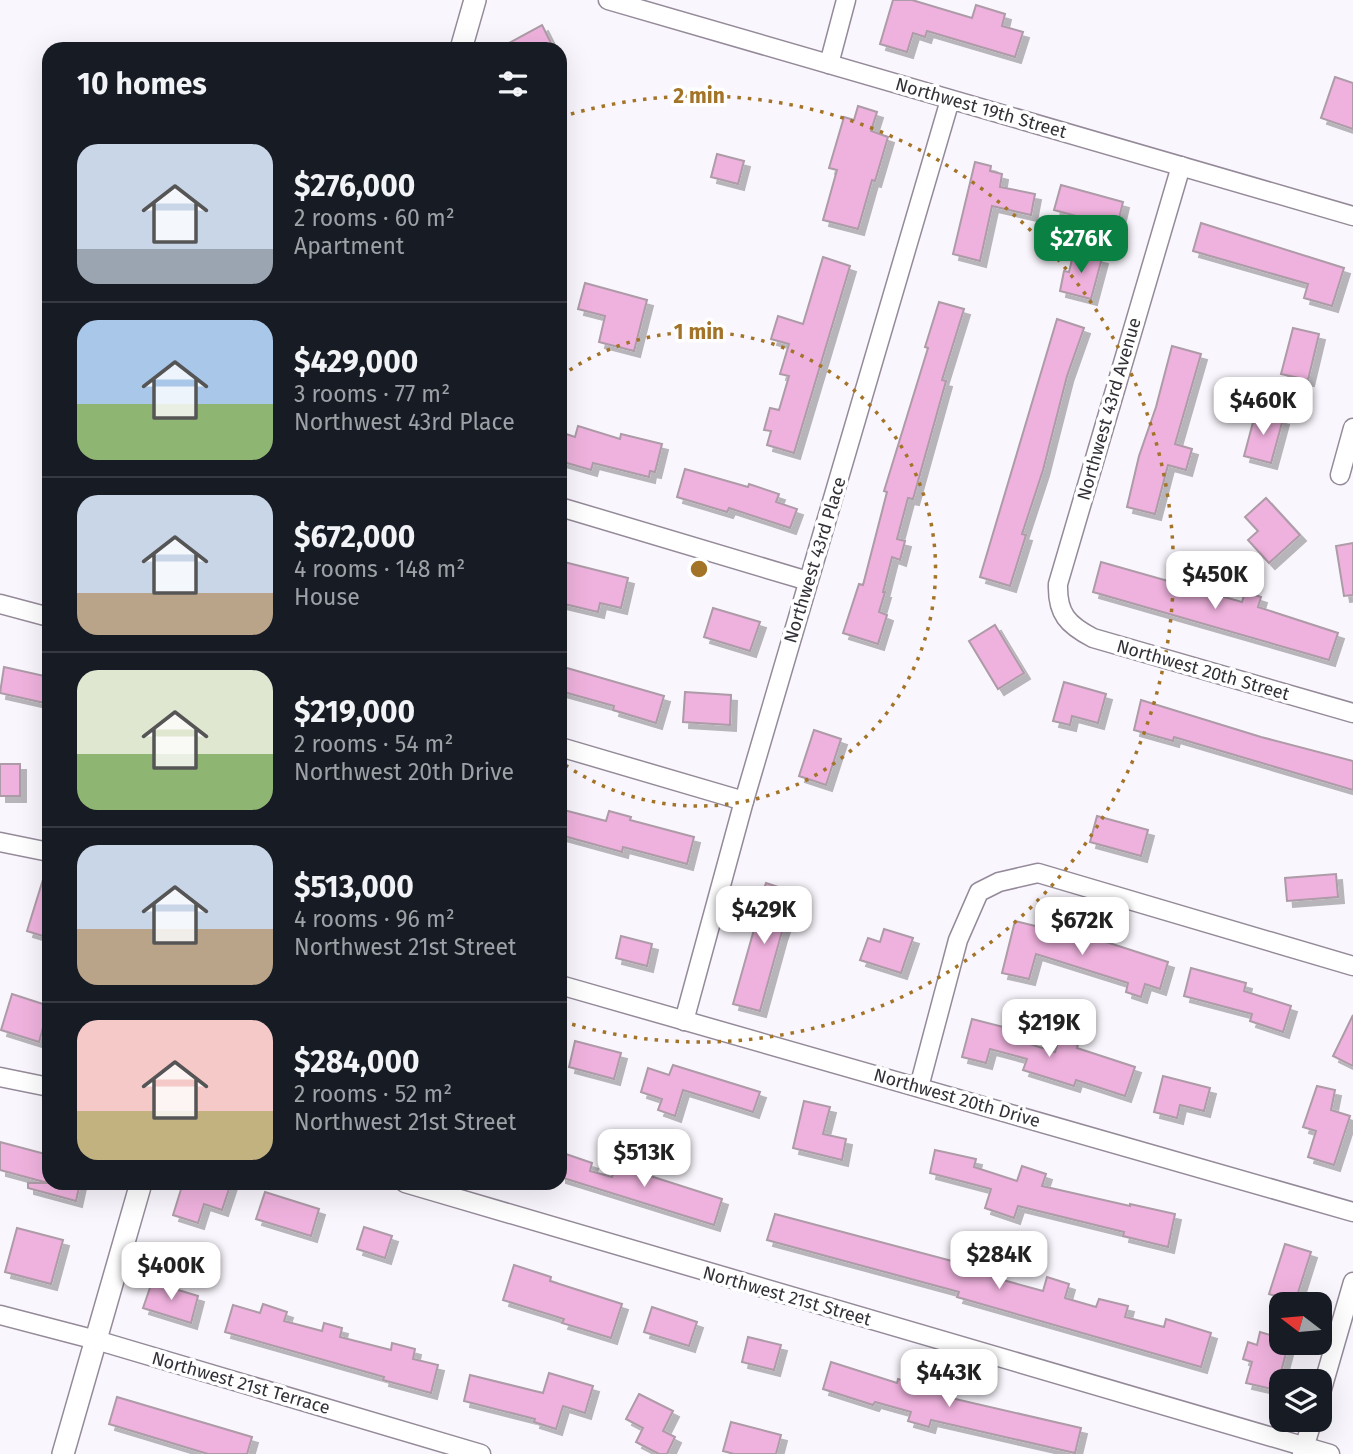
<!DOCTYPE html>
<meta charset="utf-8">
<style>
body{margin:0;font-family:"Fira Sans",sans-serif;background:#242831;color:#f1f3f6;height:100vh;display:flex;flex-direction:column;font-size:26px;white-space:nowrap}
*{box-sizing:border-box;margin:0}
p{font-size:23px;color:#9ea1a6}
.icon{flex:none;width:38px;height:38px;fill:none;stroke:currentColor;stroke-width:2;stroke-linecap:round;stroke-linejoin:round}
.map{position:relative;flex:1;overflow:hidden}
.drawer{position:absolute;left:42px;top:42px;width:525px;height:1148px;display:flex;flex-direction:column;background:#171b24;border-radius:21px;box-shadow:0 7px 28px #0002}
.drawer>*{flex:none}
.needle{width:46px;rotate:286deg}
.controls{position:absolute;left:1269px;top:1292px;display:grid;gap:14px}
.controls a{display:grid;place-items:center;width:63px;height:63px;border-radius:14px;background:#171b24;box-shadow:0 7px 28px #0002;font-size:35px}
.price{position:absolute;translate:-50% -60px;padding:0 16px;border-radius:14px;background:#fff;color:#222;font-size:23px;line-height:46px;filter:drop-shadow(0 2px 4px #0008)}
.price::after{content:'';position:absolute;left:50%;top:42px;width:21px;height:16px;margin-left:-10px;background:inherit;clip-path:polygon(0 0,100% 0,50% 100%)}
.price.active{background:#0b8043;color:#fff}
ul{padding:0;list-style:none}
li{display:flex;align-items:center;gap:21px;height:175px;padding:0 35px}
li+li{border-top:2px solid #363941}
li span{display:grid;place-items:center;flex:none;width:196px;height:140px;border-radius:21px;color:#555}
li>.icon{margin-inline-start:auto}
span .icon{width:84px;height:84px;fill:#fffc;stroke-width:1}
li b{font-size:30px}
h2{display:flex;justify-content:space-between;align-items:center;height:84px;padding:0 35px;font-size:30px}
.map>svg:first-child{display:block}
.building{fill:#efb2de;stroke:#ad9ba7;stroke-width:2;filter:url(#shadow)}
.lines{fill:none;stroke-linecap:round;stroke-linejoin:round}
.minor-casing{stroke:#948a9a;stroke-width:21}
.tertiary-casing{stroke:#948a9a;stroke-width:24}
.minor{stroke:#fff;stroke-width:18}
.tertiary{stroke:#fff;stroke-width:21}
.ring{fill:none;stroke:#a37428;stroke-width:3.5;stroke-dasharray:3.5 7}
.labels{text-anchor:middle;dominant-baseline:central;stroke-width:7;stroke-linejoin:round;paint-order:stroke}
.street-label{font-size:18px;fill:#343037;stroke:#fff}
.centre{fill:#a37428;stroke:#fff;stroke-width:3.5}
.ring-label{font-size:21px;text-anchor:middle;font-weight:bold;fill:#a37428;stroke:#fff;stroke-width:7;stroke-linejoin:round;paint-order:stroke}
</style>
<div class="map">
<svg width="1353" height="1454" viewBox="0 0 1353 1454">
<defs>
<filter id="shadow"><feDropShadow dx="6" dy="6" stdDeviation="0" flood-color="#0004"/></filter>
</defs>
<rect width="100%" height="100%" fill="#faf6fd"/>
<g class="building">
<path d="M 893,0 L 912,0 L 972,18 L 976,5 L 1005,14 L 1002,26 L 1023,32 L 1015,57 L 927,31 L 925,37 L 913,33 L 907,52 L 880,44 Z"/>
<path d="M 542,25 L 554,49 L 498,49 Z"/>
<path d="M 1335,77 L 1353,83 L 1353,129 L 1321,118 Z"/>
<path d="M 858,106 L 877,112 L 871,131 L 888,137 L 875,181 L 872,180 L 858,229 L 823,220 L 837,170 L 829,168 L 844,117 L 854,120 Z"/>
<path d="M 717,154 L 744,161 L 738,184 L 711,177 Z"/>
<path d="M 975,162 L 991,166 L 990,171 L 1002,174 L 1000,187 L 1035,194 L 1031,215 L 992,206 L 980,261 L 953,254 Z"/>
<path d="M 1061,185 L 1123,202 L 1117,227 L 1054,210 Z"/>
<path d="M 1201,223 L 1344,268 L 1332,306 L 1304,298 L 1308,284 L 1193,251 Z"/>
<path d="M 1074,251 L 1102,258 L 1091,299 L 1060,291 L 1064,271 L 1069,272 Z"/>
<path d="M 823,257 L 850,266 L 794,453 L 767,445 L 771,431 L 764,430 L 770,408 L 779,410 L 789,376 L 780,374 L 789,344 L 771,339 L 778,316 L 803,324 Z"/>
<path d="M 585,283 L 647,300 L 634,351 L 599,342 L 605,316 L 578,309 Z"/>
<path d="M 939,302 L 964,309 L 942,380 L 946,381 L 913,499 L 908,498 L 897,539 L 905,541 L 900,560 L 892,557 L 883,592 L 885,592 L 879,612 L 887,615 L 878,644 L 843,633 L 859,584 L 863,585 L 887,492 L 884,491 L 928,348 L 925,347 Z"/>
<path d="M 1057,319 L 1084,328 L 1067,376 L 1043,470 L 1022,534 L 1026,535 L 1010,586 L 980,577 Z"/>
<path d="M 1293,328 L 1319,334 L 1308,380 L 1281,374 Z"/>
<path d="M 1172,346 L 1201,354 L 1175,444 L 1192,449 L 1186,470 L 1168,465 L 1155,514 L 1127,507 L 1139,456 L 1156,407 Z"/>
<path d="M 1256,411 L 1283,419 L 1271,463 L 1244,456 Z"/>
<path d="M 578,426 L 620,439 L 621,434 L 662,444 L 655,472 L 650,471 L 649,477 L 593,463 L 591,470 L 560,461 L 560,432 L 575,437 Z"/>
<path d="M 685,469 L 748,487 L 749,484 L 779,494 L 776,502 L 797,509 L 790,528 L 729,508 L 727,512 L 677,497 Z"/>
<path d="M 1266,498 L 1300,535 L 1269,563 L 1248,540 L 1258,531 L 1245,517 Z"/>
<path d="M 1353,543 L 1353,595 L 1344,596 L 1336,546 Z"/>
<path d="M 560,561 L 628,578 L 621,608 L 600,603 L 598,612 L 560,603 Z"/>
<path d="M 1101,562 L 1242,602 L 1245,592 L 1261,597 L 1258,607 L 1338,633 L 1329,660 L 1093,592 Z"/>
<path d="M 713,608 L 760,622 L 750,651 L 704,637 Z"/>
<path d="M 995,625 L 1024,673 L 998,689 L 969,641 Z"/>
<path d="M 560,666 L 664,696 L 656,723 L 613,710 L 614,706 L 560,691 Z"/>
<path d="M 4,667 L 49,677 L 49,704 L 0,693 Z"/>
<path d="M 1064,682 L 1106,694 L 1098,723 L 1072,716 L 1070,725 L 1053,721 Z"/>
<path d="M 685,692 L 731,695 L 730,725 L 683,722 Z"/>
<path d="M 1141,700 L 1261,737 L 1353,761 L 1353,790 L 1174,737 L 1173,741 L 1134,730 Z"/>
<path d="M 814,730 L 841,739 L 826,785 L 799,776 Z"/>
<rect x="0" y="764" width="20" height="32"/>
<path d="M 560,809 L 606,821 L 609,811 L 631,817 L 630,820 L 694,837 L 687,864 L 623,847 L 622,852 L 560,835 Z"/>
<path d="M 1097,816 L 1148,830 L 1141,856 L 1090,842 Z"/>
<path d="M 45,873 L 49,873 L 49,938 L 27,931 Z"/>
<path d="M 1336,874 L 1338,897 L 1287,901 L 1285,878 Z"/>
<path d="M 766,883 L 796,893 L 781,935 L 760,1011 L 733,1004 L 755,926 L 752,925 Z"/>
<path d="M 1015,921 L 1068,934 L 1069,930 L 1168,962 L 1160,989 L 1145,984 L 1141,997 L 1126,992 L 1128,983 L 1036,954 L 1029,979 L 1002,973 Z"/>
<path d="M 884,929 L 913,938 L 901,973 L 860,960 L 868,938 L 880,942 Z"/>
<path d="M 621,936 L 652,944 L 647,966 L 616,958 Z"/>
<path d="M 1191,968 L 1246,983 L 1244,991 L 1291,1006 L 1283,1032 L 1250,1021 L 1252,1014 L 1184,996 Z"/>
<path d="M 12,994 L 49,1006 L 39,1042 L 1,1030 Z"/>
<path d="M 1353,1015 L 1353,1066 L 1333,1056 Z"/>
<path d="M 972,1019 L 1019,1031 L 1017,1040 L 1055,1052 L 1059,1039 L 1078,1045 L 1077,1048 L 1135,1067 L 1125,1096 L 1076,1080 L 1074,1086 L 1023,1070 L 1027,1059 L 990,1049 L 986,1063 L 962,1057 Z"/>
<path d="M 575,1041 L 621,1053 L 614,1079 L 569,1067 Z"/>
<path d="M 673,1065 L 760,1092 L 753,1112 L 683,1090 L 675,1116 L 658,1110 L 662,1099 L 641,1092 L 648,1068 L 669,1075 Z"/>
<path d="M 1163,1076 L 1210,1088 L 1204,1111 L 1180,1105 L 1177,1118 L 1154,1112 Z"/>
<path d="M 1317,1086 L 1335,1090 L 1331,1110 L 1350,1116 L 1334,1165 L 1308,1157 L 1316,1131 L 1303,1127 Z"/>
<path d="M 804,1101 L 830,1107 L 823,1134 L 846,1139 L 842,1160 L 793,1148 Z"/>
<path d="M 0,1142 L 49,1155 L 49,1183 L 80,1183 L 76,1201 L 28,1188 L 28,1183 L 48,1183 L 0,1170 Z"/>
<path d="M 935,1150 L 976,1159 L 974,1167 L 1017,1181 L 1022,1166 L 1046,1174 L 1042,1186 L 1130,1206 L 1130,1204 L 1175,1214 L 1168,1247 L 1123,1236 L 1124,1232 L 1018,1206 L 1014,1218 L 985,1208 L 991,1189 L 930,1173 Z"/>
<path d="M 560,1152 L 592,1163 L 590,1171 L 612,1177 L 616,1165 L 722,1199 L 714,1225 L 560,1177 Z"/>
<path d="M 183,1183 L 231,1183 L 222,1210 L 204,1204 L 198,1223 L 173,1215 Z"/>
<path d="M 265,1192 L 319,1209 L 311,1236 L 256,1219 Z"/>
<path d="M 775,1214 L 967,1265 L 968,1260 L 994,1268 L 992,1277 L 1043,1291 L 1047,1277 L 1069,1284 L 1065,1298 L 1096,1307 L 1099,1299 L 1128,1306 L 1125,1317 L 1164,1327 L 1166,1319 L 1211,1333 L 1201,1367 L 957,1297 L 959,1292 L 767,1240 Z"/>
<path d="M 364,1227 L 392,1236 L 385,1258 L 357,1249 Z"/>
<path d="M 17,1228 L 63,1240 L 51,1284 L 5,1272 Z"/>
<path d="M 1285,1244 L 1311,1252 L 1295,1302 L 1269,1294 Z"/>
<path d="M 514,1265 L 551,1277 L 550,1281 L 622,1304 L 611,1338 L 562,1323 L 564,1319 L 503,1300 Z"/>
<path d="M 152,1282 L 198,1296 L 191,1323 L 143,1308 Z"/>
<path d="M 263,1304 L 287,1312 L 284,1321 L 322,1331 L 324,1323 L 342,1328 L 340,1337 L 391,1350 L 392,1343 L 415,1349 L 413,1359 L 438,1365 L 431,1393 L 383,1380 L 384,1377 L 225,1332 L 233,1305 L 260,1313 Z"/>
<path d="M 652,1307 L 697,1322 L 689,1346 L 644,1332 Z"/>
<path d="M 1260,1332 L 1281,1338 L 1281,1342 L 1289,1342 L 1276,1390 L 1246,1383 L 1252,1362 L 1243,1359 L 1248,1342 L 1257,1345 Z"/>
<path d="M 748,1337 L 781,1345 L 774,1370 L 742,1362 Z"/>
<path d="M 831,1362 L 897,1383 L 898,1379 L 952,1394 L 951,1398 L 1081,1428 L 1075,1453 L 931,1420 L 929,1427 L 908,1421 L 911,1412 L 875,1402 L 873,1405 L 823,1389 Z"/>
<path d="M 549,1373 L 593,1386 L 585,1413 L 563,1406 L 556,1429 L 534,1422 L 535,1419 L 464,1401 L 470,1375 L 543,1393 Z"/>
<path d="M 639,1394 L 673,1411 L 663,1431 L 675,1437 L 667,1454 L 659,1454 L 636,1442 L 643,1428 L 626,1419 Z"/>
<path d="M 117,1397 L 252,1437 L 247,1454 L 208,1454 L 109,1424 Z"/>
<path d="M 731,1422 L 781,1435 L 776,1454 L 734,1454 L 723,1451 Z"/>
</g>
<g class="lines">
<g class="minor-casing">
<g id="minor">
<path d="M 608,0 L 1353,216"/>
<path d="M 829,64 L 846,0"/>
<path d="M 1181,166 L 1058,584 C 1057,614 1068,625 1093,638 L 1353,713"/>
<path d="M 1340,475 L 1353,428"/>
<path d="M 560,507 L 808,581"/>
<path d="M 0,604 L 49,617"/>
<path d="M 560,747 L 744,801"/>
<path d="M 0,842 L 49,852"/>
<path d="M 560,985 L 1353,1212"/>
<path d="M 684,1021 L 744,801 L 950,100"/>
<path d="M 0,1077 L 49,1087"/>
<path d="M 919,1087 L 958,940 L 979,892 L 999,882 L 1038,873 L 1353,966"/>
<path d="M 405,1183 L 1330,1454"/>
<path d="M 0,1315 L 96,1340 L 481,1454"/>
<path d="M 1320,1396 L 1353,1282"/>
<path d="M 1302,1454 L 1313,1419"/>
</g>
</g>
<g class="tertiary-casing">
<g id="tertiary">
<path d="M 461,49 L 475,0"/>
<path d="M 63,1454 L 141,1183"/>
</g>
</g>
<use href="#minor" class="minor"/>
<use href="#tertiary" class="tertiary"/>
</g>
<g class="ring">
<path d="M561 376A237 237 0 1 1 561 762"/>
<path d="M561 117A473 473 0 1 1 561 1021"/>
</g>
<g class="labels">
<g class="street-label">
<text transform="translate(981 108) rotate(16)">Northwest 19th Street</text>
<text transform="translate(1109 409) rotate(-74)">Northwest 43rd Avenue</text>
<text transform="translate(815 560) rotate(-73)">Northwest 43rd Place</text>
<text transform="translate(1203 670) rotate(16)">Northwest 20th Street</text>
<text transform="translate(957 1098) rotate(16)">Northwest 20th Drive</text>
<text transform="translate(787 1296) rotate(16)">Northwest 21st Street</text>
<text transform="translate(241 1383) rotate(16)">Northwest 21st Terrace</text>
</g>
</g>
<circle cx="699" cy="569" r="10" class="centre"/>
<g class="ring-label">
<text x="699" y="103">2 min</text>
<text x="699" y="339">1 min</text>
</g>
</svg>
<div class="controls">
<a><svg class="needle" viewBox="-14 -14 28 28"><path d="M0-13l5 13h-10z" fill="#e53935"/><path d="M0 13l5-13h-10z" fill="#9ea1a6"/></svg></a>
<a><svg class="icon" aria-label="layers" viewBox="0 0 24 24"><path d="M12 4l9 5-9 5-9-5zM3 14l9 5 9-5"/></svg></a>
</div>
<b class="price active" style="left:1081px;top:275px">$276K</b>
<b class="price" style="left:1263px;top:437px">$460K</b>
<b class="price" style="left:1215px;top:611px">$450K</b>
<b class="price" style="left:764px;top:946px">$429K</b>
<b class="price" style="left:1082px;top:957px">$672K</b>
<b class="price" style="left:1049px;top:1059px">$219K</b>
<b class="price" style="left:644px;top:1189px">$513K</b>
<b class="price" style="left:999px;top:1291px">$284K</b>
<b class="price" style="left:171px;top:1302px">$400K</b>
<b class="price" style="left:949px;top:1409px">$443K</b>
<section class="drawer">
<h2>10 homes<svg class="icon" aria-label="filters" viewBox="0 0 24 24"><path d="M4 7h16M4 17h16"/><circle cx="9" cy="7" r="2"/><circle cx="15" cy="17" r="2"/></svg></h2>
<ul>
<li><span style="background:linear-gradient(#c9d6e8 75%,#9aa5b1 0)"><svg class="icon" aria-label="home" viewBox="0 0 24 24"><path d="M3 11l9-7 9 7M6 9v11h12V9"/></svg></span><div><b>$276,000</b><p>2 rooms · 60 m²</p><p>Apartment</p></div></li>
<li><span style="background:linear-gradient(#a9c7e8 60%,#8fb573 0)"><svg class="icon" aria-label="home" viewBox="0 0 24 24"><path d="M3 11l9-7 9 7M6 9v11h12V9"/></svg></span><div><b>$429,000</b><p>3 rooms · 77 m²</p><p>Northwest 43rd Place</p></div></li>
<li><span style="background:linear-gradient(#c9d6e8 70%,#b9a48a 0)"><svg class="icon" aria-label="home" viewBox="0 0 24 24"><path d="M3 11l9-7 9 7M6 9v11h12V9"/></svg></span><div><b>$672,000</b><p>4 rooms · 148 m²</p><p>House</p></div></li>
<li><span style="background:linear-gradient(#dfe7d0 60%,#8fb573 0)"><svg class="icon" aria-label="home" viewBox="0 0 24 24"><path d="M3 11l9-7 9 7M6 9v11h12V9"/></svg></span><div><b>$219,000</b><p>2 rooms · 54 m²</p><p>Northwest 20th Drive</p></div></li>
<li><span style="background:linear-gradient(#c9d6e8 60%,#b9a48a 0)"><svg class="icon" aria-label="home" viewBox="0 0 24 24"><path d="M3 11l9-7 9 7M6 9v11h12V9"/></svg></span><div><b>$513,000</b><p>4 rooms · 96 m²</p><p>Northwest 21st Street</p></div></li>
<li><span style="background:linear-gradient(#f6c9c9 65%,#c2b280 0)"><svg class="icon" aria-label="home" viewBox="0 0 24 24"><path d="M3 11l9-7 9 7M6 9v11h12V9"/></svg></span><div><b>$284,000</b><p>2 rooms · 52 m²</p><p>Northwest 21st Street</p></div></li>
</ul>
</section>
</div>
